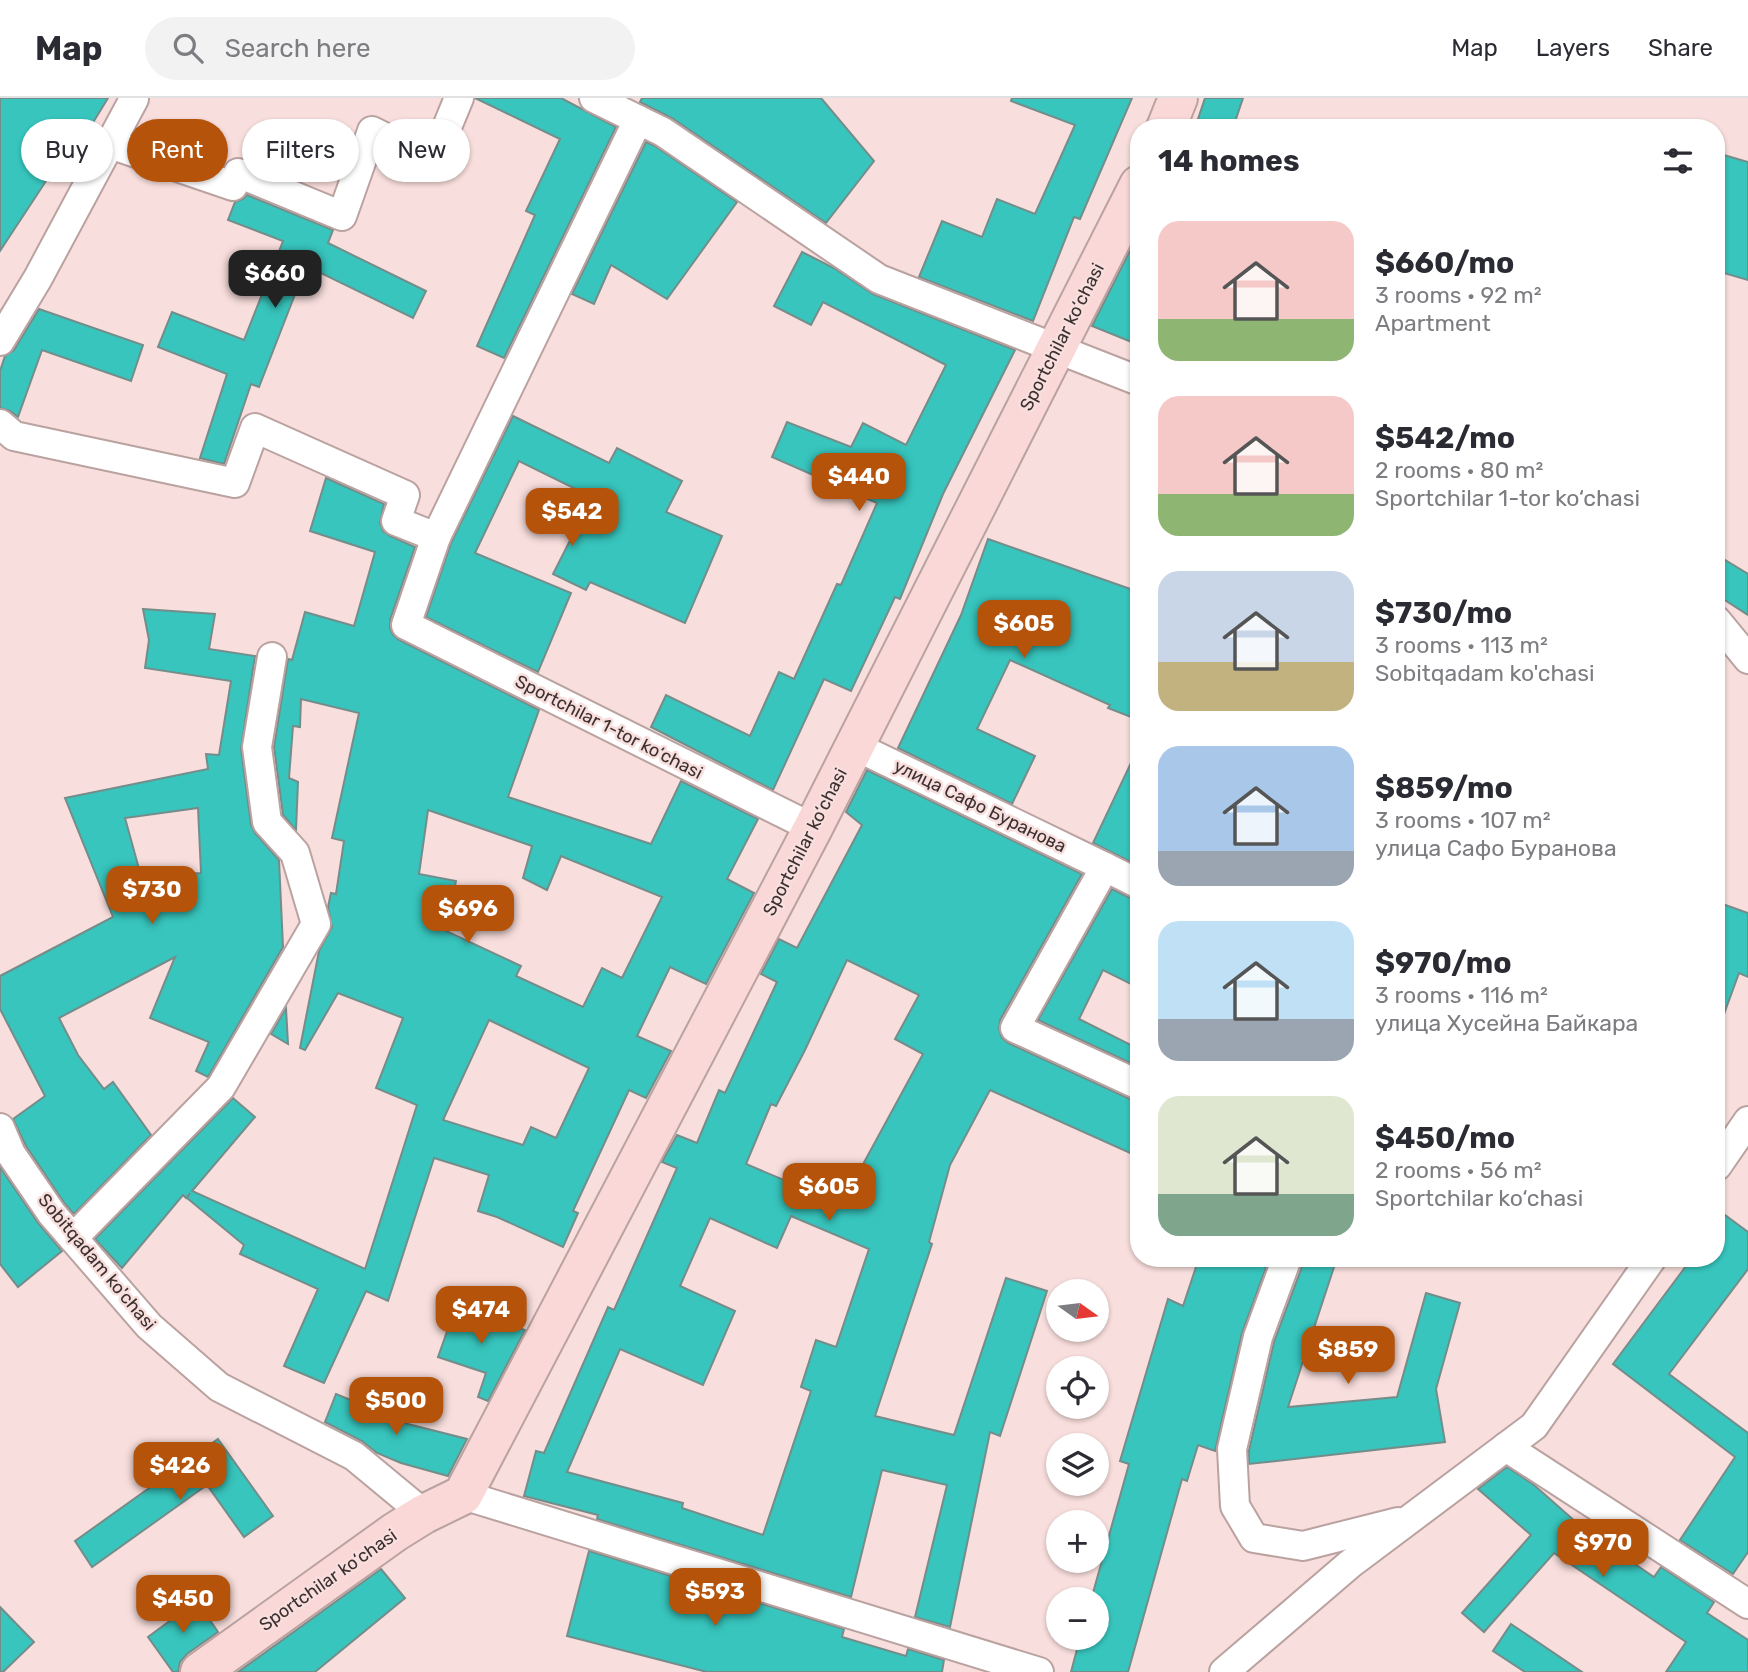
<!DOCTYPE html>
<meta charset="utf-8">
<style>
body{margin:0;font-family:Rubik,sans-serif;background:#f2f2f3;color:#2b2b33;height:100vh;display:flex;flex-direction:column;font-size:26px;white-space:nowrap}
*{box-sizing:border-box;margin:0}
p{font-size:23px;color:#7c7c81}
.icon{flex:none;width:38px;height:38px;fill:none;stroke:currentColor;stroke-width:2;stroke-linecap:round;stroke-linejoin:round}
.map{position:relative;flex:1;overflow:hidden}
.drawer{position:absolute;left:1130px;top:21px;width:595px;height:1148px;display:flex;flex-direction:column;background:#fff;border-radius:28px;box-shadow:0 2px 5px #0004}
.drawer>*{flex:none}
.banner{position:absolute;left:21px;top:21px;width:665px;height:63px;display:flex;gap:14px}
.needle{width:46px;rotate:104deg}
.controls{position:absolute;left:1046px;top:1181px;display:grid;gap:14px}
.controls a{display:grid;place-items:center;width:63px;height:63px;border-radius:50%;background:#fff;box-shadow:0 2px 5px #0004;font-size:35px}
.price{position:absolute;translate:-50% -60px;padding:0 16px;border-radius:14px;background:#b45309;color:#fff;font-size:23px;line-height:46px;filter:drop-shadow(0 2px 4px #0008)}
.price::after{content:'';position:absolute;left:50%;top:42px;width:21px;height:16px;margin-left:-10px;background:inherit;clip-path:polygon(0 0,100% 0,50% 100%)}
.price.on{background:#222;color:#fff}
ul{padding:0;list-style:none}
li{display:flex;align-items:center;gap:21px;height:175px;padding:0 28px}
li span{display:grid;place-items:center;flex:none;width:196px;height:140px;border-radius:21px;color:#555}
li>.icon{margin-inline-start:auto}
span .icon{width:84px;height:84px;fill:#fffc;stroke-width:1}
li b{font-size:30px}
h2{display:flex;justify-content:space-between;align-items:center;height:84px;padding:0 28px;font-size:30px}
.chip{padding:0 24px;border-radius:32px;background:#fff;box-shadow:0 2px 5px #0004;font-size:24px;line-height:63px}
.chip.on{background:#b45309;color:#fff}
header{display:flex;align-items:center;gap:42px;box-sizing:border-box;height:98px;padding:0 35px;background:#fff;border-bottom:2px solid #e1e1e2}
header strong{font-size:33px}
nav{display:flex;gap:38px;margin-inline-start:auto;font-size:24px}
.search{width:490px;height:63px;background:#f2f2f3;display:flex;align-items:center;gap:18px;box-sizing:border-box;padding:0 24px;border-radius:38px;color:#7c7c81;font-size:26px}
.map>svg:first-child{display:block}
.building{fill:#37c5bd;stroke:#748d8a;stroke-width:2;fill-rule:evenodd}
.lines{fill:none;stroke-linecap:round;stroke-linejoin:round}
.street-casing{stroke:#baa2a0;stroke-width:32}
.secondary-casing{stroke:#baa2a0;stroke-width:42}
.street{stroke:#fff;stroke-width:28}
.secondary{stroke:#fad8d7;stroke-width:38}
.labels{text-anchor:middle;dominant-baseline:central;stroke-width:5;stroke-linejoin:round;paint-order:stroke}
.street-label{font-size:18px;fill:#3b3130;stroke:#f8dedc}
</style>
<header>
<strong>Map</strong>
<div class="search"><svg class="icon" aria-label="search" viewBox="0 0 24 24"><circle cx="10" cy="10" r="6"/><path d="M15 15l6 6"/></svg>Search here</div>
<nav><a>Map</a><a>Layers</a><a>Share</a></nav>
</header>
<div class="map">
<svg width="1748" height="1574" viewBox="0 0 1748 1574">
<rect width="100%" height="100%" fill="#f8dedc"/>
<g class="building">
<path d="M 0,0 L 108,0 L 80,46 L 73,42 L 0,153 Z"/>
<path d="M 475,0 L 561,0 L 616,29 L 504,260 L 477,248 L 535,117 L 526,113 L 560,41 Z"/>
<path d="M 642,0 L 821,0 L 874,63 L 826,125 L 672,20 L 640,4 Z"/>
<path d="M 1012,0 L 1132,0 L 1080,121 L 1074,119 L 1033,223 L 919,179 L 942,123 L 982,139 L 997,101 L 1035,116 L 1075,27 L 1011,3 Z"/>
<path d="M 1205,0 L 1243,0 L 1233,30 L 1195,30 Z"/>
<path d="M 646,44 L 655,48 L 737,104 L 667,201 L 611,167 L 594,206 L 572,196 Z"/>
<path d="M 1717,55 L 1748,64 L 1748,182 L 1717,173 Z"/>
<path d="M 247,97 L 333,132 L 328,145 L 426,193 L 413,220 L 317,173 L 312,185 L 301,181 L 259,289 L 251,286 L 224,366 L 200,360 L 227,276 L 158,249 L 172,214 L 244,242 L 283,143 L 228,122 L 235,104 L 243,101 Z"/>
<path d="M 1139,135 L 1139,247 L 1092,228 Z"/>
<path d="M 802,154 L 834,170 L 873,196 L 1015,252 L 943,396 L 900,501 L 895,499 L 851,593 L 824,581 L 773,692 L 651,629 L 666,597 L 750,638 L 779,574 L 794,581 L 837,486 L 841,487 L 877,405 L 772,359 L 787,324 L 851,349 L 863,325 L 906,347 L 946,267 L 823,204 L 811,227 L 774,208 Z"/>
<path d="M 39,211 L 143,247 L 131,283 L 42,252 L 18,319 L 10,313 L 0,310 L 0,273 L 5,258 L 14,252 Z"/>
<path d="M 513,318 L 609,365 L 617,350 L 682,383 L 666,414 L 722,438 L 685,525 L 590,484 L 586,492 L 553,476 L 592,399 L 519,363 L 475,455 L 571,495 L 538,574 L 426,519 L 451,445 Z"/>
<path d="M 326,380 L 384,406 L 380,425 L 383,433 L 390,438 L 415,449 L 390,522 L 390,530 L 393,537 L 399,542 L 539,612 L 508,699 L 651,746 L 681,683 L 758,721 L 727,781 L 754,795 L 706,886 L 670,869 L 637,938 L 671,953 L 646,1000 L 629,992 L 573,1113 L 578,1115 L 563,1149 L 497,1119 L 478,1113 L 489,1077 L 434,1060 L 388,1203 L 366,1193 L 324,1285 L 284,1268 L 318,1191 L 240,1156 L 244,1147 L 187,1100 L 190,1095 L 186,1100 L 183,1097 L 122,1170 L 95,1141 L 233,1000 L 255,1019 L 192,1093 L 365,1171 L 417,1007 L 376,990 L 403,920 L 338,895 L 305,952 L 300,950 L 319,853 L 332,829 L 328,809 L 331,795 L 336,796 L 344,743 L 332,740 L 359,615 L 301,601 L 300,629 L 293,628 L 289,680 L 298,684 L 296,732 L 283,717 L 274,649 L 288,561 L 292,562 L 305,514 L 354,528 L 375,454 L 310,433 ZM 428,712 L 532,748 L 523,780 L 547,792 L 561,758 L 662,799 L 622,880 L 602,870 L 583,909 L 516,878 L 521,868 L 446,833 L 456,783 L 419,776 ZM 489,922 L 589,970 L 556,1040 L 531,1029 L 523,1047 L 443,1022 Z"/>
<path d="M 988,441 L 1139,494 L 1139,622 L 1108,610 L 1110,607 L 1010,562 L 977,631 L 1035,658 L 1012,706 L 898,650 L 961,517 Z"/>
<path d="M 1717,457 L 1748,476 L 1748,517 L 1717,497 Z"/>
<path d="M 143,511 L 215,516 L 209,551 L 255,558 L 241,651 L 251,727 L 255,735 L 279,762 L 283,849 L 208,979 L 196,973 L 209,944 L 150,920 L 175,859 L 59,920 L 78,957 L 104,991 L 113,984 L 151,1037 L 74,1116 L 65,1106 L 26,1048 L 13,1021 L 45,998 L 0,911 L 0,878 L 113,819 L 65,700 L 208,671 L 206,656 L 219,657 L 231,583 L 145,570 L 149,542 ZM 198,710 L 201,775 L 141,778 L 125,720 Z"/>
<path d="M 1139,648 L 1139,768 L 1093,745 Z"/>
<path d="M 867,672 L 1082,776 L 1000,922 L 999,931 L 1002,940 L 1008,945 L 1132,1002 L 1139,1003 L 1139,1059 L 990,992 L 950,1067 L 929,1144 L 932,1146 L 875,1318 L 954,1337 L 1006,1180 L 1047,1193 L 1000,1338 L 990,1334 L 950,1529 L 915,1519 L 947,1387 L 882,1372 L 851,1499 L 597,1421 L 598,1417 L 524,1398 L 536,1353 L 544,1355 L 608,1209 L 614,1212 L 677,1070 L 662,1064 L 677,1037 L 697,1045 L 719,992 L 725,995 L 777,884 L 761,876 L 779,841 L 797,850 L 862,727 L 846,714 ZM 847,862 L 919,897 L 895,941 L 923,956 L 861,1070 L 845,1108 L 746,1066 L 771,1006 L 776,1008 L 805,952 ZM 791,1118 L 869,1151 L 836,1249 L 816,1242 L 801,1289 L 811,1293 L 763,1437 L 682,1410 L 683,1405 L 567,1374 L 620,1251 L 703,1287 L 735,1213 L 680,1188 L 710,1120 L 777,1150 Z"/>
<path d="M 1112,791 L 1132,801 L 1139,803 L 1139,890 L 1103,872 L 1079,921 L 1139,951 L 1139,969 L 1038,922 Z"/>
<path d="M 1717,804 L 1748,815 L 1748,879 L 1739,875 L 1720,927 L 1717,926 Z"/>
<path d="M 286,910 L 288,946 L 271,936 Z"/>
<path d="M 0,1069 L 38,1125 L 62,1153 L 18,1189 L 0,1166 Z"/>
<path d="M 1717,1111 L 1748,1134 L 1748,1171 L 1669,1276 L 1748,1335 L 1748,1454 L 1733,1476 L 1680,1442 L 1735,1359 L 1613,1266 L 1692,1160 L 1717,1160 Z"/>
<path d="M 1199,1160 L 1254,1160 L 1267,1167 L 1242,1235 L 1215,1353 L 1198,1347 L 1187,1383 L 1182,1381 L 1128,1574 L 1071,1574 L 1080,1540 L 1097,1540 L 1097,1502 L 1091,1502 L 1129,1366 L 1120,1363 L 1168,1201 L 1183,1208 Z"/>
<path d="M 1303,1160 L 1337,1160 L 1288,1309 L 1397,1299 L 1426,1195 L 1460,1205 L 1436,1291 L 1445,1344 L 1249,1366 L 1249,1352 L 1274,1244 L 1303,1166 Z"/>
<path d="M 456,1208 L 525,1232 L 488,1303 L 478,1299 L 486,1275 L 438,1259 Z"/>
<path d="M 336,1296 L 408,1326 L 467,1341 L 448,1378 L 401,1365 L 377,1355 L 362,1343 L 325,1324 Z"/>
<path d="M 218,1341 L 273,1418 L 244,1439 L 207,1387 L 92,1469 L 75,1443 Z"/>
<path d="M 1507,1369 L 1534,1387 L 1585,1432 L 1654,1479 L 1661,1469 L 1714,1504 L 1707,1515 L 1748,1542 L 1748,1574 L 1666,1574 L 1686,1544 L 1554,1455 L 1484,1534 L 1462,1515 L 1531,1437 L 1478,1391 Z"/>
<path d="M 589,1453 L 844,1531 L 842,1539 L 906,1558 L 908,1551 L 944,1562 L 942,1574 L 707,1574 L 567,1538 Z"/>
<path d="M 381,1471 L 405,1500 L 315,1574 L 238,1574 Z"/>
<path d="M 197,1503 L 218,1534 L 187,1556 L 180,1564 L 178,1574 L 173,1574 L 148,1539 Z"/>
<path d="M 0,1509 L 34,1544 L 3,1574 L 0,1574 Z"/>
<path d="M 1511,1526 L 1582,1574 L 1525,1574 L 1493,1553 Z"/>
</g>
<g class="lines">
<g class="street-casing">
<g id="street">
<path d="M 594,0 L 663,34 L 879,181 L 1139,283"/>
<path d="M 638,22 L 436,439 L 406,527 L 813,730"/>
<path d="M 110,46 L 233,88 L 238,75 L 342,118 L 372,33 L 433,63 L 459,0"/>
<path d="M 0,243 L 38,180 L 134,1"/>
<path d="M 0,326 L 14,338 L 235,385 L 255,330 L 405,397 L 396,423 L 436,439"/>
<path d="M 1717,523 L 1748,561"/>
<path d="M 855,648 L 1105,769 L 1015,930 L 1139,987"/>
<path d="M 1105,769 L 1139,786"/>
<path d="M 0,1030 L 11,1056 L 52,1116 L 149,1228 L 219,1289 L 354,1358 L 424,1416"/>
<path d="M 1717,1068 L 1748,1023"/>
<path d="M 73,1140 L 221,989 L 316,826 L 295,755 L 267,724 L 257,649 L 272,559"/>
<path d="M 1287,1160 L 1258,1239 L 1232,1351 L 1235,1408 L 1254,1440 L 1303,1448 L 1398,1424"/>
<path d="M 1506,1349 L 1748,1506"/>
<path d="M 463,1397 L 1039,1574"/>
<path d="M 1224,1574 L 1350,1466 L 1534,1328 L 1652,1160"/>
</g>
</g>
<g class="secondary-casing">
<g id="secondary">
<path d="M 1166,30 L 1178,0"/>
<path d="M 200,1574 L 395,1434 L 424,1416 L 463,1397 L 813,730 L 1139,87"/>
</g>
</g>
<use href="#street" class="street"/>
<use href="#secondary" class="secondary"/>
</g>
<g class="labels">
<g class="street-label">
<text transform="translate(1062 239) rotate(-63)">Sportchilar ko‘chasi</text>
<text transform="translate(609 629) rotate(27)">Sportchilar 1-tor ko‘chasi</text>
<text transform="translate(980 708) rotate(26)">улица Сафо Буранова</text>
<text transform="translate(805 744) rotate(-63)">Sportchilar ko‘chasi</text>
<text transform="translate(97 1164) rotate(50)">Sobitqadam ko'chasi</text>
<text transform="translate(328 1482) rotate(-35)">Sportchilar ko‘chasi</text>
</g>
</g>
</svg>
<div class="controls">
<a><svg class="needle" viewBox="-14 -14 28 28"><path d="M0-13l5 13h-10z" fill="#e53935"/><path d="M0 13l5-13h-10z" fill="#7c7c81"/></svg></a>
<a><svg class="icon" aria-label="locate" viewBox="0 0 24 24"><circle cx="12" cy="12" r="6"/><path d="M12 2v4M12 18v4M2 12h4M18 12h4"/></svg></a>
<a><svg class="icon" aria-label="layers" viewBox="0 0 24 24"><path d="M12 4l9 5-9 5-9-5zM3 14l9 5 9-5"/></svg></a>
<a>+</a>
<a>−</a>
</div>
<b class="price on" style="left:275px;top:212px">$660</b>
<b class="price" style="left:859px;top:415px">$440</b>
<b class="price" style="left:572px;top:450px">$542</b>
<b class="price" style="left:1024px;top:562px">$605</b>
<b class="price" style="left:152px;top:828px">$730</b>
<b class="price" style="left:468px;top:847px">$696</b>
<b class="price" style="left:829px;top:1125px">$605</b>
<b class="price" style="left:481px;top:1248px">$474</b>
<b class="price" style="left:1348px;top:1288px">$859</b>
<b class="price" style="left:396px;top:1339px">$500</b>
<b class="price" style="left:180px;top:1404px">$426</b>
<b class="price" style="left:1603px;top:1481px">$970</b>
<b class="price" style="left:715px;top:1530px">$593</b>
<b class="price" style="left:183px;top:1537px">$450</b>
<div class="banner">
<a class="chip">Buy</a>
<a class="chip on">Rent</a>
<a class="chip">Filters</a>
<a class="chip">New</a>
</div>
<section class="drawer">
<h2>14 homes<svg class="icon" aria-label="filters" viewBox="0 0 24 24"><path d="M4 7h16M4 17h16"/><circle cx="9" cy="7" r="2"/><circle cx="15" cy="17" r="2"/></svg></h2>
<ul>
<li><span style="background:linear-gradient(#f6c9c9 70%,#8fb573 0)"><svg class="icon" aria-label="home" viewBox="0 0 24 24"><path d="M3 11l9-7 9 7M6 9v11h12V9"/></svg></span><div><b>$660/mo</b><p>3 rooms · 92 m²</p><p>Apartment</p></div></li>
<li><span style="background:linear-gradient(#f6c9c9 70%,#8fb573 0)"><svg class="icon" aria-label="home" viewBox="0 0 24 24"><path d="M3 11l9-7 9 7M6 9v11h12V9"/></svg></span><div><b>$542/mo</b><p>2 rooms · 80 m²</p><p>Sportchilar 1-tor ko‘chasi</p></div></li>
<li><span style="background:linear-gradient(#c9d6e8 65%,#c2b280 0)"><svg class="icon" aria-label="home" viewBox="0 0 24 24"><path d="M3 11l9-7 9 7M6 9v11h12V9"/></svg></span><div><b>$730/mo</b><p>3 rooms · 113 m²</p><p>Sobitqadam ko'chasi</p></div></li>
<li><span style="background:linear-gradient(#a9c7e8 75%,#9aa5b1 0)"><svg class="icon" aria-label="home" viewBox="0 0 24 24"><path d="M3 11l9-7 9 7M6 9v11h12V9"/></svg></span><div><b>$859/mo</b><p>3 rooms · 107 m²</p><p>улица Сафо Буранова</p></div></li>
<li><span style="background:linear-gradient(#bfe0f5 70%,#9aa5b1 0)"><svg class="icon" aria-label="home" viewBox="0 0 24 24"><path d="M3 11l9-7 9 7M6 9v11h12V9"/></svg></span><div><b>$970/mo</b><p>3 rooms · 116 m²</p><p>улица Хусейна Байкара</p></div></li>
<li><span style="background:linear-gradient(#dfe7d0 70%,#7fa58c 0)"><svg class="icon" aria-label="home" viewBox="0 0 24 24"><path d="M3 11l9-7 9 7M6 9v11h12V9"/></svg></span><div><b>$450/mo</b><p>2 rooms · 56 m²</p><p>Sportchilar ko‘chasi</p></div></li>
</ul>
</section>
</div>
